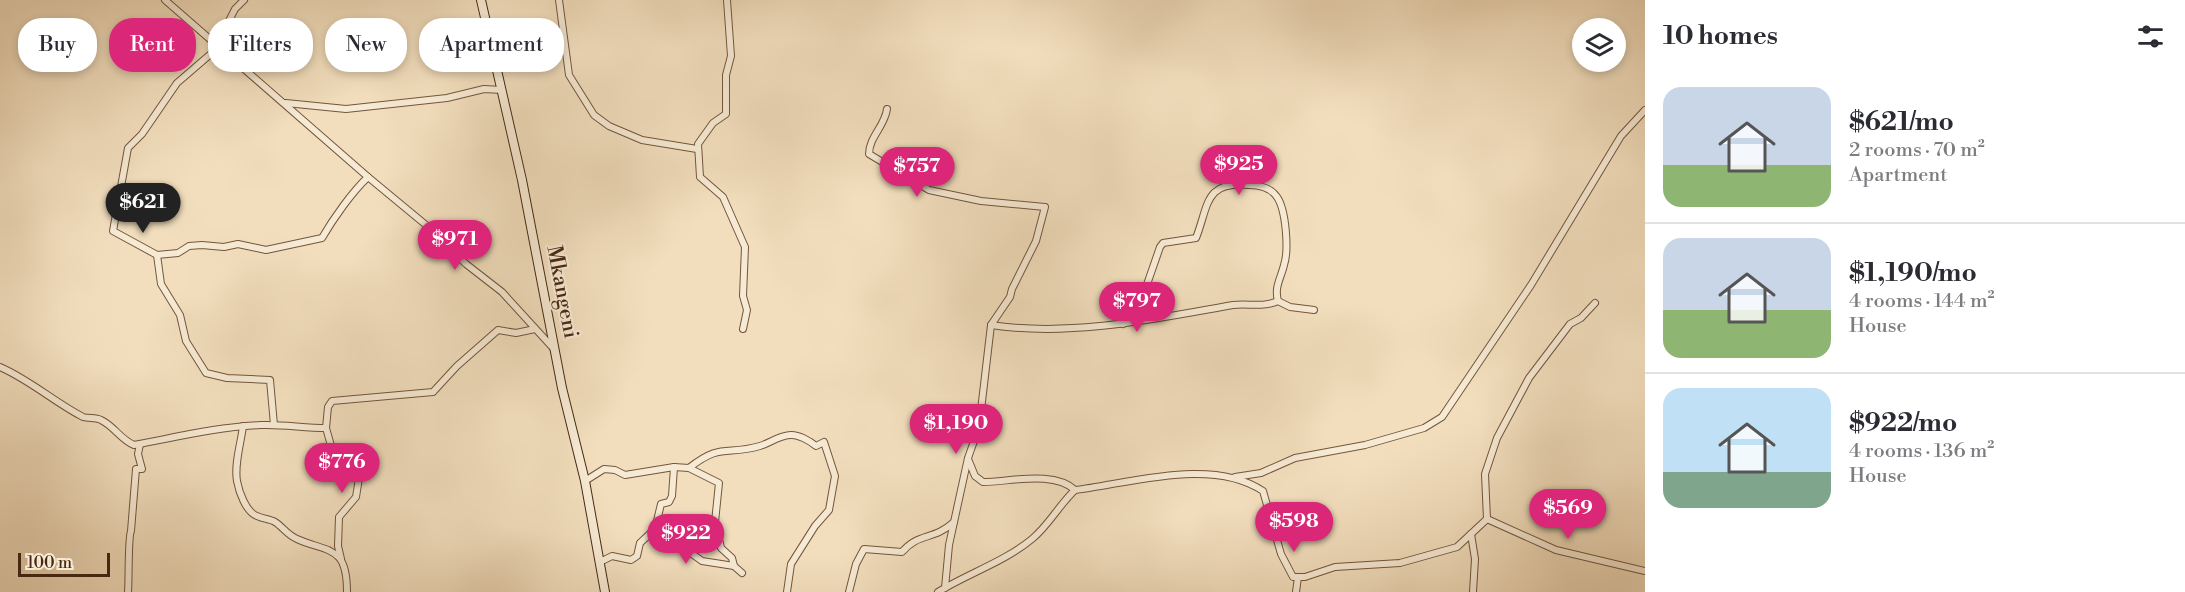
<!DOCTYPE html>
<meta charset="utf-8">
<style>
body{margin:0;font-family:"Libre Bodoni",serif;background:#f2f2f3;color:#2b2b33;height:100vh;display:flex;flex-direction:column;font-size:22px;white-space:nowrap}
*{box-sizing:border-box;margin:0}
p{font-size:20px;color:#7c7c81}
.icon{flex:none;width:33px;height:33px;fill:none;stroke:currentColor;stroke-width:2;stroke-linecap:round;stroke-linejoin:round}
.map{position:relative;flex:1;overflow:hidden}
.panel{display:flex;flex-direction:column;background:#fff;width:540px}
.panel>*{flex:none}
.top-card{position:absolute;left:18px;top:18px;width:570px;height:54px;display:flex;gap:12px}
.tools{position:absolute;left:1572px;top:18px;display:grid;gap:12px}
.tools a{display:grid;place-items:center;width:54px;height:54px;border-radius:50%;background:#fff;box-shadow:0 3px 9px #0003;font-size:30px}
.scale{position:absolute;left:18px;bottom:15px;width:92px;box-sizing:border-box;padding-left:6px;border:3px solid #472812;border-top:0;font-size:16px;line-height:21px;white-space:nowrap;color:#472812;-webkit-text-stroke:4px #f7ead4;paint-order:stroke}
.price{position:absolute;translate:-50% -51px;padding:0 14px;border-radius:21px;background:#db2777;color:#fff;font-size:20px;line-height:39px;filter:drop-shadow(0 2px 3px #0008)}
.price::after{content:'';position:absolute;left:50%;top:36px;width:18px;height:14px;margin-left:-9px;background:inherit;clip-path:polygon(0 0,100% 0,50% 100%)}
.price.current{background:#222;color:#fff}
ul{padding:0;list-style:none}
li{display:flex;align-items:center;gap:18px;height:150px;padding:0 18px}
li+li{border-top:2px solid #e1e1e2}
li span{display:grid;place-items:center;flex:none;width:168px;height:120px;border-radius:18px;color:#555}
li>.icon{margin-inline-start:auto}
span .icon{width:72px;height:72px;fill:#fffc;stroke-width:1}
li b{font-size:26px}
h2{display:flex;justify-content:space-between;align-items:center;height:72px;padding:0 18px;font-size:26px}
.tag{padding:0 21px;border-radius:24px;background:#fff;box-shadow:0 3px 9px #0003;font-size:21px;line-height:54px}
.tag.current{background:#db2777;color:#fff}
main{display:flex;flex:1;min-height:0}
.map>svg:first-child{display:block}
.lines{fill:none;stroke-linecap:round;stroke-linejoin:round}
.street-casing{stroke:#72563d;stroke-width:8}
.secondary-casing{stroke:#472812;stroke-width:10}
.street{stroke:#f7ead4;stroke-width:6}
.secondary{stroke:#f7ead4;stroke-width:8}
.labels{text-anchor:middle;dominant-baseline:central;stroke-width:4.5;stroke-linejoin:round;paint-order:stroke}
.street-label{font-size:21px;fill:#472812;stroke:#f7ead4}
</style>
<main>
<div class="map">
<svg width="1645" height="592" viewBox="0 0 1645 592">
<rect width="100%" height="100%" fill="#f2debd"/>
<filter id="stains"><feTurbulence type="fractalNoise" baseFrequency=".00333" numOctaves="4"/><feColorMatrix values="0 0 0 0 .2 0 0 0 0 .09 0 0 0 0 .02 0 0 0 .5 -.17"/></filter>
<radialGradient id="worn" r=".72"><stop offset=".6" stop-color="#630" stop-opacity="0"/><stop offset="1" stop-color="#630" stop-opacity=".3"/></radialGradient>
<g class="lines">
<g class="street-casing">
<g id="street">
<path d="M 244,0 L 235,9 L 213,52 L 177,83 L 142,134 L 128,148 L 113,231 L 157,255 L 161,284 L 180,315 L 186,341 L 206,373 L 227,378 L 270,380 L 274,425"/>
<path d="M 559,0 L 569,75 L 594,115 L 609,126 L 642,140 L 697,149"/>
<path d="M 727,0 L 731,56 L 726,75 L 726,114 L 713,123 L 698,144 L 700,177 L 723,197 L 745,247 L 743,296 L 747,310 L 743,329"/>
<path d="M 286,103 L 346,109 L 447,98 L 484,89 L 502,90"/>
<path d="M 887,109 C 885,126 869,137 869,154 L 929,190 L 981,201 L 1045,207 L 1036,241 L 1012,289 L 1010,297 L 991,325 L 979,427 L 968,458 L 949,545 L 945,588"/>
<path d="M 368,177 L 426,225 L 466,264 L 502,292 L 554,349"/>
<path d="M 157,255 L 178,253 L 189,246 L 202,245 L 224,247 L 238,244 L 266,250 L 322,238 C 333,219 352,192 368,177 L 165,0"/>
<path d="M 1123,324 L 1144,293 L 1160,247 L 1163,243 L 1196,238 C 1209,205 1204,181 1249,185 C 1259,185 1271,188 1277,197 C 1286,210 1289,250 1284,265 C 1281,278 1274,287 1278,301 L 1290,307 L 1314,310"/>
<path d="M 991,325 C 1071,337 1154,319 1233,305 C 1249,303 1262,308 1278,301"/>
<path d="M 0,367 C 30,380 54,402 83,417 C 89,419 95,417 101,420 C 114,426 120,439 134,445 C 177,437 217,427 261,425 C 282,424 304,428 326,428 L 328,407 L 332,401 L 433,392 L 457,366 L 498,330 L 516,333 L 535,329"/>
<path d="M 243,426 C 241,443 234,464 237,481 C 239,492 246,512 257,516 C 263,519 270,519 275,522 C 283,527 287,535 297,539 C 329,553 347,545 347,592"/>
<path d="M 326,428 L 332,449 L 359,478 L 356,497 L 339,517 L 338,546 L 341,559"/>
<path d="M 968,459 L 975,476 L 983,482 C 1009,482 1054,470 1075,490"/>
<path d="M 689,468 L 719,483 L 715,522 L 721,548 L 732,558 L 734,566 L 742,573"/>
<path d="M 1235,477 L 1261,473 L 1295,458 L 1365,445 L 1424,428 L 1442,417 L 1531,285 L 1621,136 L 1645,110"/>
<path d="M 585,481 L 604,469 L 615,470 L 625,475 L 674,467 L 689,468 C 722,442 726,456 760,446 C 770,443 778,436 790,435 C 798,434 810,441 816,446 L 824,442 L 835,476 L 829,510 L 815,526 L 791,564 L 787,592"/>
<path d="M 1487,519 L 1556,550 L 1645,571"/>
<path d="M 655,529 L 683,532 L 684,548 L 702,561 L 734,566"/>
<path d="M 1471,534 L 1475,559 L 1473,592"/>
<path d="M 600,562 L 612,556 L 631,560 L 637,556 L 640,543 L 655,529 L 661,504 L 669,502 L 672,496 L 674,467"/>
<path d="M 128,592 C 129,581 128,537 131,531 L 136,469 L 142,469 L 138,454 L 140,444"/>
<path d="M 849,592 L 856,564 L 864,549 L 902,552 C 919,532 933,541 954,522"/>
<path d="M 938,592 C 969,573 1004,562 1032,539 C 1049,525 1059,505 1075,490 C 1131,483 1213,457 1263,491 L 1281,554 L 1293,577 L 1305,577 L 1335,567 L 1400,563 L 1457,547 L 1487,519 L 1485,474 L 1497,438 L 1529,378 L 1570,324 L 1581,318 L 1595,303"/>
<path d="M 1296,592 L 1298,577"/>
</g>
</g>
<g class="secondary-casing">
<path id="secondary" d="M 481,0 L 522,180 L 562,388 L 585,481 L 605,592"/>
</g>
<use href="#street" class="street"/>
<use href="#secondary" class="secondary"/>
</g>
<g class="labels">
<g class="street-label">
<text transform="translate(562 292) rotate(79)">Mkangeni</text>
</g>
</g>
<rect width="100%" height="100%" filter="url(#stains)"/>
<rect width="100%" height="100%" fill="url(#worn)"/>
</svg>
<div class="tools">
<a><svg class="icon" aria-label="layers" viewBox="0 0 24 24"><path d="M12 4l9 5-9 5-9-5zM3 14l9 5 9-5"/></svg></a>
</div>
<div class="scale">100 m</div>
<b class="price" style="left:1239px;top:196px">$925</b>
<b class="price" style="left:917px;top:198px">$757</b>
<b class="price current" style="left:143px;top:234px">$621</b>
<b class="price" style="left:455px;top:271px">$971</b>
<b class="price" style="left:1137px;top:333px">$797</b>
<b class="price" style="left:956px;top:455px">$1,190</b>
<b class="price" style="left:342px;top:494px">$776</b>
<b class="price" style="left:1568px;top:540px">$569</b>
<b class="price" style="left:1294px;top:553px">$598</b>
<b class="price" style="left:686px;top:565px">$922</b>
<div class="top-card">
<a class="tag">Buy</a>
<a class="tag current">Rent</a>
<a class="tag">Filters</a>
<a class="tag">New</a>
<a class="tag">Apartment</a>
</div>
</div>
<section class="panel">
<h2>10 homes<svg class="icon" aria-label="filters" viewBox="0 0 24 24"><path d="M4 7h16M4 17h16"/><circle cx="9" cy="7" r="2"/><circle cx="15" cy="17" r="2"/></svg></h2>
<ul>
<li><span style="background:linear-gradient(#c9d6e8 65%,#8fb573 0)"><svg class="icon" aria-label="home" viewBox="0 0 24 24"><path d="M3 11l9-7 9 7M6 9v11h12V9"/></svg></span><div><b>$621/mo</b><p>2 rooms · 70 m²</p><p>Apartment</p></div></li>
<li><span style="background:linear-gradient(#c9d6e8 60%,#8fb573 0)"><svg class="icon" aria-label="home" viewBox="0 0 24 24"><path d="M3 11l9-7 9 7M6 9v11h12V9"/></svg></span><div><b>$1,190/mo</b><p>4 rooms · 144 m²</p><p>House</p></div></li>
<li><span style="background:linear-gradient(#bfe0f5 70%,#7fa58c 0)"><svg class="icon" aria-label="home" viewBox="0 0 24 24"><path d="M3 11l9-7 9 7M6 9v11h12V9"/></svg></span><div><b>$922/mo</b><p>4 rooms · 136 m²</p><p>House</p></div></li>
</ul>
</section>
</main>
